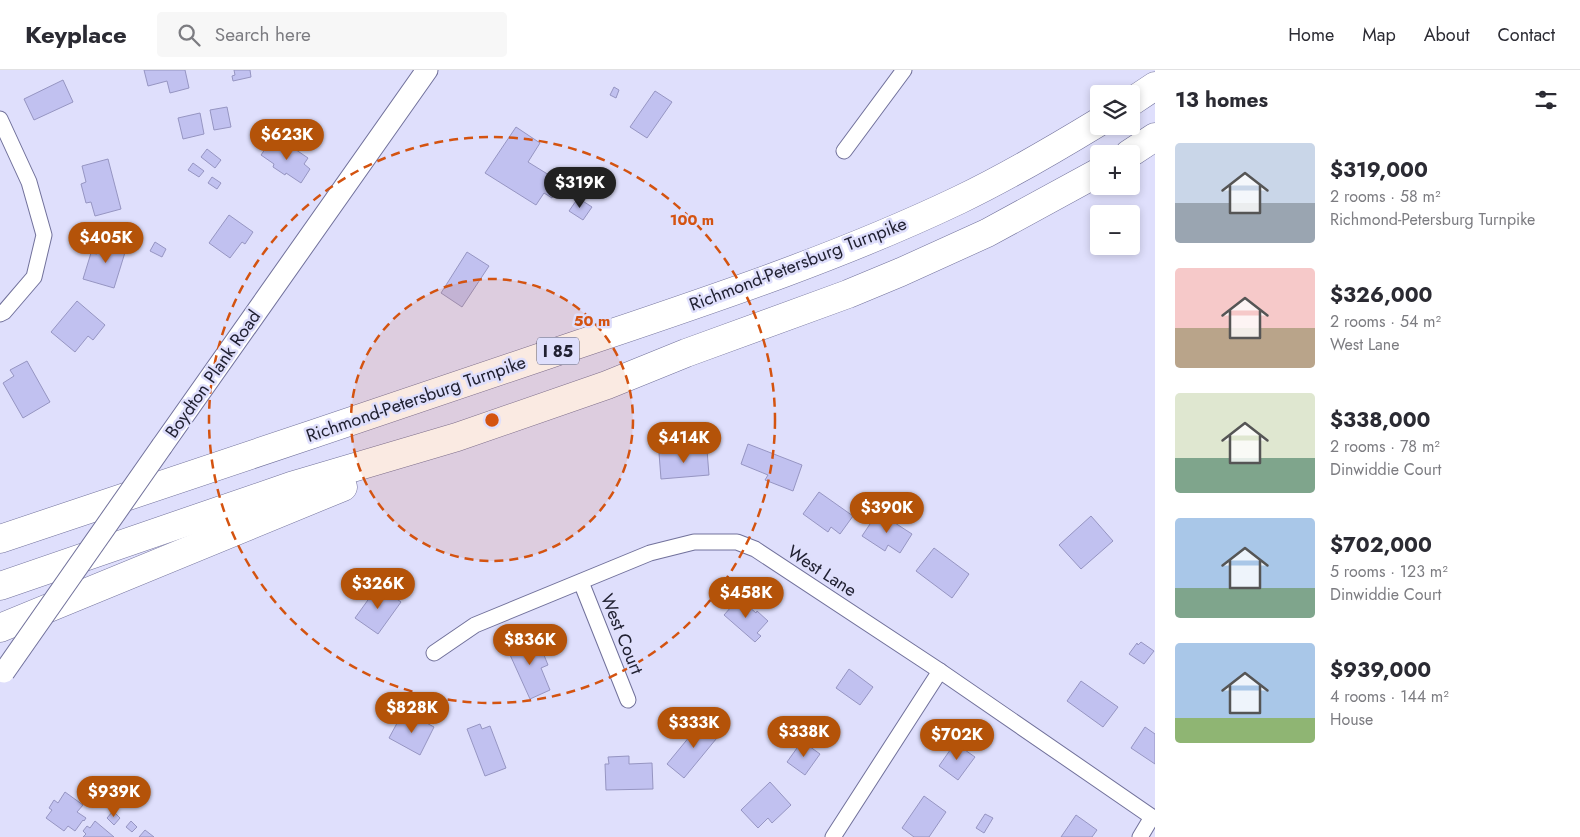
<!DOCTYPE html>
<meta charset="utf-8">
<style>
body{margin:0;font-family:Jost,sans-serif;background:#f7f7f7;color:#2b2b33;height:100vh;display:flex;flex-direction:column;font-size:19px;white-space:nowrap}
*{box-sizing:border-box;margin:0}
p{font-size:16px;color:#7c7c81}
.icon{flex:none;width:28px;height:28px;fill:none;stroke:currentColor;stroke-width:2;stroke-linecap:round;stroke-linejoin:round}
.map{position:relative;flex:1;overflow:hidden}
.drawer{display:flex;flex-direction:column;background:#fff;width:425px}
.drawer>*{flex:none}
.tools{position:absolute;left:1090px;top:15px;display:grid;gap:10px}
.tools a{display:grid;place-items:center;width:50px;height:50px;border-radius:5px;background:#fff;box-shadow:0 2px 8px #0003;font-size:25px}
.price{position:absolute;translate:-50% -42px;padding:0 11px;border-radius:18px;background:#b45309;color:#fff;font-size:16px;line-height:32px;filter:drop-shadow(0 1px 2px #0008)}
.price::after{content:'';position:absolute;left:50%;top:30px;width:15px;height:11px;margin-left:-8px;background:inherit;clip-path:polygon(0 0,100% 0,50% 100%)}
.price.selected{background:#222;color:#fff}
ul{padding:0;list-style:none}
li{display:flex;align-items:center;gap:15px;height:125px;padding:0 20px}
li span{display:grid;place-items:center;flex:none;width:140px;height:100px;border-radius:5px;color:#555}
li>.icon{margin-inline-start:auto}
span .icon{width:60px;height:60px;fill:#fffc;stroke-width:1}
li b{font-size:21px}
h2{display:flex;justify-content:space-between;align-items:center;height:60px;padding:0 20px;font-size:21px}
header{display:flex;align-items:center;gap:30px;box-sizing:border-box;height:70px;padding:0 25px;background:#fff;border-bottom:1px solid #e1e1e2}
header strong{font-size:24px}
nav{display:flex;gap:28px;margin-inline-start:auto;font-size:18px}
.search{width:350px;height:45px;background:#f7f7f7;display:flex;align-items:center;gap:12px;box-sizing:border-box;padding:0 18px;border-radius:5px;color:#7c7c81;font-size:19px}
main{display:flex;flex:1;min-height:0}
.map>svg:first-child{display:block}
.building{fill:#c1c1f0;stroke:#9695c2}
.lines{fill:none;stroke-linecap:round;stroke-linejoin:round}
.minor-casing{stroke:#71719b;stroke-width:17}
.secondary-casing{stroke:#71719b;stroke-width:23}
.motorway-casing{stroke:#71719b;stroke-width:29}
.minor{stroke:#fff;stroke-width:15}
.secondary{stroke:#fff;stroke-width:21}
.motorway{stroke:#fff;stroke-width:28}
.secondary-bridge-casing{stroke:#71719b;stroke-width:23;stroke-linecap:butt}
.secondary-bridge{stroke:#fff;stroke-width:21}
.ring{fill:none;stroke:#d45310;stroke-width:2.5;stroke-dasharray:9 6}
.labels{text-anchor:middle;dominant-baseline:central;stroke-width:5;stroke-linejoin:round;paint-order:stroke}
.shield{fill:#dfdffc;stroke:#5a5a6f;stroke-width:1}
.shield-label{font-size:16px;font-weight:bold;fill:#212132}
.street-label{font-size:18px;fill:#212132;stroke:#dfdffc}
.centre{fill:#d45310;stroke:#dfdffc;stroke-width:2.5}
.ring-label{font-size:15px;text-anchor:middle;font-weight:bold;fill:#d45310;stroke:#dfdffc;stroke-width:5;stroke-linejoin:round;paint-order:stroke}
</style>
<header>
<strong>Keyplace</strong>
<div class="search"><svg class="icon" aria-label="search" viewBox="0 0 24 24"><circle cx="10" cy="10" r="6"/><path d="M15 15l6 6"/></svg>Search here</div>
<nav><a>Home</a><a>Map</a><a>About</a><a>Contact</a></nav>
</header>
<main>
<div class="map">
<svg width="1155" height="767" viewBox="0 0 1155 767">
<rect width="100%" height="100%" fill="#dfdffc"/>
<g class="building">
<path d="M 144,0 L 185,0 L 189,18 L 170,23 L 167,11 L 148,16 Z"/>
<path d="M 234,0 L 250,0 L 251,7 L 233,11 L 232,6 L 235,5 Z"/>
<path d="M 63,10 L 73,32 L 34,50 L 24,29 Z"/>
<path d="M 614,17 L 619,20 L 616,28 L 610,25 Z"/>
<path d="M 655,21 L 672,32 L 647,68 L 630,57 Z"/>
<path d="M 227,37 L 231,57 L 214,60 L 210,40 Z"/>
<path d="M 200,43 L 204,64 L 183,69 L 178,48 Z"/>
<path d="M 516,57 L 540,73 L 528,92 L 549,105 L 547,108 L 559,117 L 552,128 L 544,123 L 536,135 L 485,103 Z"/>
<path d="M 283,71 L 308,88 L 304,94 L 310,99 L 301,113 L 286,103 L 285,105 L 273,97 L 274,94 L 261,85 L 270,72 L 279,78 Z"/>
<path d="M 207,79 L 221,90 L 215,98 L 201,87 Z"/>
<path d="M 108,89 L 121,139 L 95,146 L 91,132 L 86,133 L 81,114 L 86,112 L 82,96 Z"/>
<path d="M 193,93 L 204,101 L 199,107 L 188,100 Z"/>
<path d="M 212,107 L 221,113 L 217,119 L 208,113 Z"/>
<path d="M 578,128 L 592,137 L 583,150 L 569,141 Z"/>
<path d="M 229,145 L 253,162 L 245,174 L 242,172 L 230,188 L 209,173 Z"/>
<path d="M 101,168 L 127,176 L 114,218 L 83,209 L 91,183 L 97,184 Z"/>
<path d="M 155,172 L 166,179 L 162,187 L 150,181 Z"/>
<path d="M 467,182 L 489,196 L 462,237 L 441,223 Z"/>
<path d="M 77,231 L 105,255 L 93,270 L 88,266 L 75,282 L 51,262 Z"/>
<path d="M 27,291 L 50,332 L 23,348 L 3,313 L 14,306 L 10,300 Z"/>
<path d="M 748,374 L 802,395 L 793,421 L 765,410 L 768,405 L 741,394 Z"/>
<path d="M 707,380 L 709,405 L 661,409 L 659,383 Z"/>
<path d="M 819,422 L 853,446 L 840,464 L 831,457 L 828,462 L 803,444 Z"/>
<path d="M 878,442 L 912,464 L 900,483 L 888,475 L 885,481 L 862,466 Z"/>
<path d="M 1091,446 L 1113,471 L 1081,499 L 1059,475 Z"/>
<path d="M 934,478 L 969,504 L 952,528 L 916,501 Z"/>
<path d="M 378,516 L 401,532 L 378,564 L 355,548 Z"/>
<path d="M 739,528 L 756,543 L 757,541 L 768,551 L 757,563 L 761,566 L 755,572 L 724,545 Z"/>
<path d="M 527,567 L 529,572 L 537,568 L 548,595 L 541,598 L 550,620 L 530,629 L 506,576 Z"/>
<path d="M 1141,572 L 1154,581 L 1144,594 L 1129,584 L 1137,573 L 1138,575 Z"/>
<path d="M 849,599 L 873,617 L 860,635 L 836,618 Z"/>
<path d="M 1081,611 L 1118,637 L 1103,657 L 1067,631 Z"/>
<path d="M 402,644 L 419,653 L 421,650 L 434,657 L 420,685 L 389,668 Z"/>
<path d="M 704,649 L 721,663 L 684,708 L 667,694 Z"/>
<path d="M 480,654 L 482,659 L 490,656 L 506,698 L 485,706 L 467,659 Z"/>
<path d="M 1145,657 L 1155,664 L 1155,694 L 1131,678 Z"/>
<path d="M 802,671 L 820,684 L 805,705 L 787,692 Z"/>
<path d="M 955,673 L 975,687 L 958,710 L 939,696 Z"/>
<path d="M 629,686 L 629,694 L 652,693 L 653,719 L 606,720 L 605,694 L 609,694 L 608,687 Z"/>
<path d="M 770,712 L 791,735 L 772,753 L 768,748 L 758,758 L 741,740 Z"/>
<path d="M 65,722 L 83,735 L 77,742 L 86,748 L 84,751 L 83,750 L 75,761 L 68,756 L 64,761 L 46,748 L 52,740 L 49,738 L 54,730 L 58,733 Z"/>
<path d="M 924,726 L 946,742 L 929,767 L 914,767 L 902,758 Z"/>
<path d="M 113,741 L 120,748 L 114,755 L 107,748 Z"/>
<path d="M 985,744 L 993,748 L 984,763 L 976,758 Z"/>
<path d="M 1076,745 L 1097,760 L 1092,767 L 1061,767 Z"/>
<path d="M 95,751 L 114,767 L 83,767 L 86,764 L 83,761 L 87,756 L 90,758 Z"/>
<path d="M 131,751 L 137,757 L 132,762 L 126,757 Z"/>
<path d="M 145,760 L 154,767 L 139,767 Z"/>
</g>
<g class="lines">
<g class="minor-casing">
<g id="minor">
<path d="M 0,49 L 29,112 L 44,165 L 34,207 L 4,242 L 0,244"/>
<path d="M 844,81 L 904,0"/>
<path d="M 581,512 L 628,630"/>
<path d="M 434,583 L 475,555 L 650,483 L 694,472 L 737,472 L 755,479 L 940,601 L 1155,749"/>
<path d="M 833,767 L 940,601"/>
<path d="M 1140,767 L 1152,747"/>
</g>
</g>
<g class="secondary-casing">
<path id="secondary" d="M 162,376 L 427,0"/>
</g>
<g class="motorway-casing">
<g id="motorway">
<path d="M 1131,32 L 1155,16"/>
<path d="M 1129,84 L 1155,67"/>
<path d="M 0,469 C 183,408 367,346 550,284 C 688,237 827,193 959,130 C 1007,107 1053,80 1099,52"/>
<path d="M 0,516 L 291,416 L 457,367 L 607,315 L 686,283 L 848,224 L 901,202 L 987,163 L 1099,102"/>
<path d="M 0,558 L 343,417"/>
</g>
</g>
<use href="#minor" class="minor"/>
<use href="#secondary" class="secondary"/>
<use href="#motorway" class="motorway"/>
<g class="secondary-bridge-casing">
<path id="secondary-bridge" d="M 4,602 L 162,376"/>
</g>
<use href="#secondary-bridge" class="secondary-bridge"/>
</g>
<circle cx="492" cy="350" r="141" fill="#d45310" fill-opacity=".12"/>
<g class="ring">
<circle cx="492" cy="350" r="141"/>
<circle cx="492" cy="350" r="283"/>
</g>
<g class="labels">
<rect class="shield" x="537" y="267.5" width="42" height="27" rx="4"/>
<g class="shield-label">
<text x="558" y="281">I 85</text>
</g>
<g class="street-label">
<text transform="translate(798 194) rotate(-21)">Richmond-Petersburg Turnpike</text>
<text transform="translate(213 304) rotate(-55)">Boydton Plank Road</text>
<text transform="translate(416 329) rotate(-19)">Richmond-Petersburg Turnpike</text>
<text transform="translate(822 501) rotate(33)">West Lane</text>
<text transform="translate(622 564) rotate(68)">West Court</text>
</g>
</g>
<circle cx="492" cy="350" r="8" class="centre"/>
<g class="ring-label">
<text x="692" y="155">100 m</text>
<text x="592" y="256">50 m</text>
</g>
</svg>
<div class="tools">
<a><svg class="icon" aria-label="layers" viewBox="0 0 24 24"><path d="M12 4l9 5-9 5-9-5zM3 14l9 5 9-5"/></svg></a>
<a>+</a>
<a>−</a>
</div>
<b class="price" style="left:287px;top:91px">$623K</b>
<b class="price selected" style="left:580px;top:139px">$319K</b>
<b class="price" style="left:106px;top:194px">$405K</b>
<b class="price" style="left:684px;top:394px">$414K</b>
<b class="price" style="left:887px;top:464px">$390K</b>
<b class="price" style="left:378px;top:540px">$326K</b>
<b class="price" style="left:746px;top:549px">$458K</b>
<b class="price" style="left:530px;top:596px">$836K</b>
<b class="price" style="left:412px;top:664px">$828K</b>
<b class="price" style="left:694px;top:679px">$333K</b>
<b class="price" style="left:804px;top:688px">$338K</b>
<b class="price" style="left:957px;top:691px">$702K</b>
<b class="price" style="left:114px;top:748px">$939K</b>
</div>
<section class="drawer">
<h2>13 homes<svg class="icon" aria-label="filters" viewBox="0 0 24 24"><path d="M4 7h16M4 17h16"/><circle cx="9" cy="7" r="2"/><circle cx="15" cy="17" r="2"/></svg></h2>
<ul>
<li><span style="background:linear-gradient(#c9d6e8 60%,#9aa5b1 0)"><svg class="icon" aria-label="home" viewBox="0 0 24 24"><path d="M3 11l9-7 9 7M6 9v11h12V9"/></svg></span><div><b>$319,000</b><p>2 rooms · 58 m²</p><p>Richmond-Petersburg Turnpike</p></div></li>
<li><span style="background:linear-gradient(#f6c9c9 60%,#b9a48a 0)"><svg class="icon" aria-label="home" viewBox="0 0 24 24"><path d="M3 11l9-7 9 7M6 9v11h12V9"/></svg></span><div><b>$326,000</b><p>2 rooms · 54 m²</p><p>West Lane</p></div></li>
<li><span style="background:linear-gradient(#dfe7d0 65%,#7fa58c 0)"><svg class="icon" aria-label="home" viewBox="0 0 24 24"><path d="M3 11l9-7 9 7M6 9v11h12V9"/></svg></span><div><b>$338,000</b><p>2 rooms · 78 m²</p><p>Dinwiddie Court</p></div></li>
<li><span style="background:linear-gradient(#a9c7e8 70%,#7fa58c 0)"><svg class="icon" aria-label="home" viewBox="0 0 24 24"><path d="M3 11l9-7 9 7M6 9v11h12V9"/></svg></span><div><b>$702,000</b><p>5 rooms · 123 m²</p><p>Dinwiddie Court</p></div></li>
<li><span style="background:linear-gradient(#a9c7e8 75%,#8fb573 0)"><svg class="icon" aria-label="home" viewBox="0 0 24 24"><path d="M3 11l9-7 9 7M6 9v11h12V9"/></svg></span><div><b>$939,000</b><p>4 rooms · 144 m²</p><p>House</p></div></li>
</ul>
</section>
</main>
